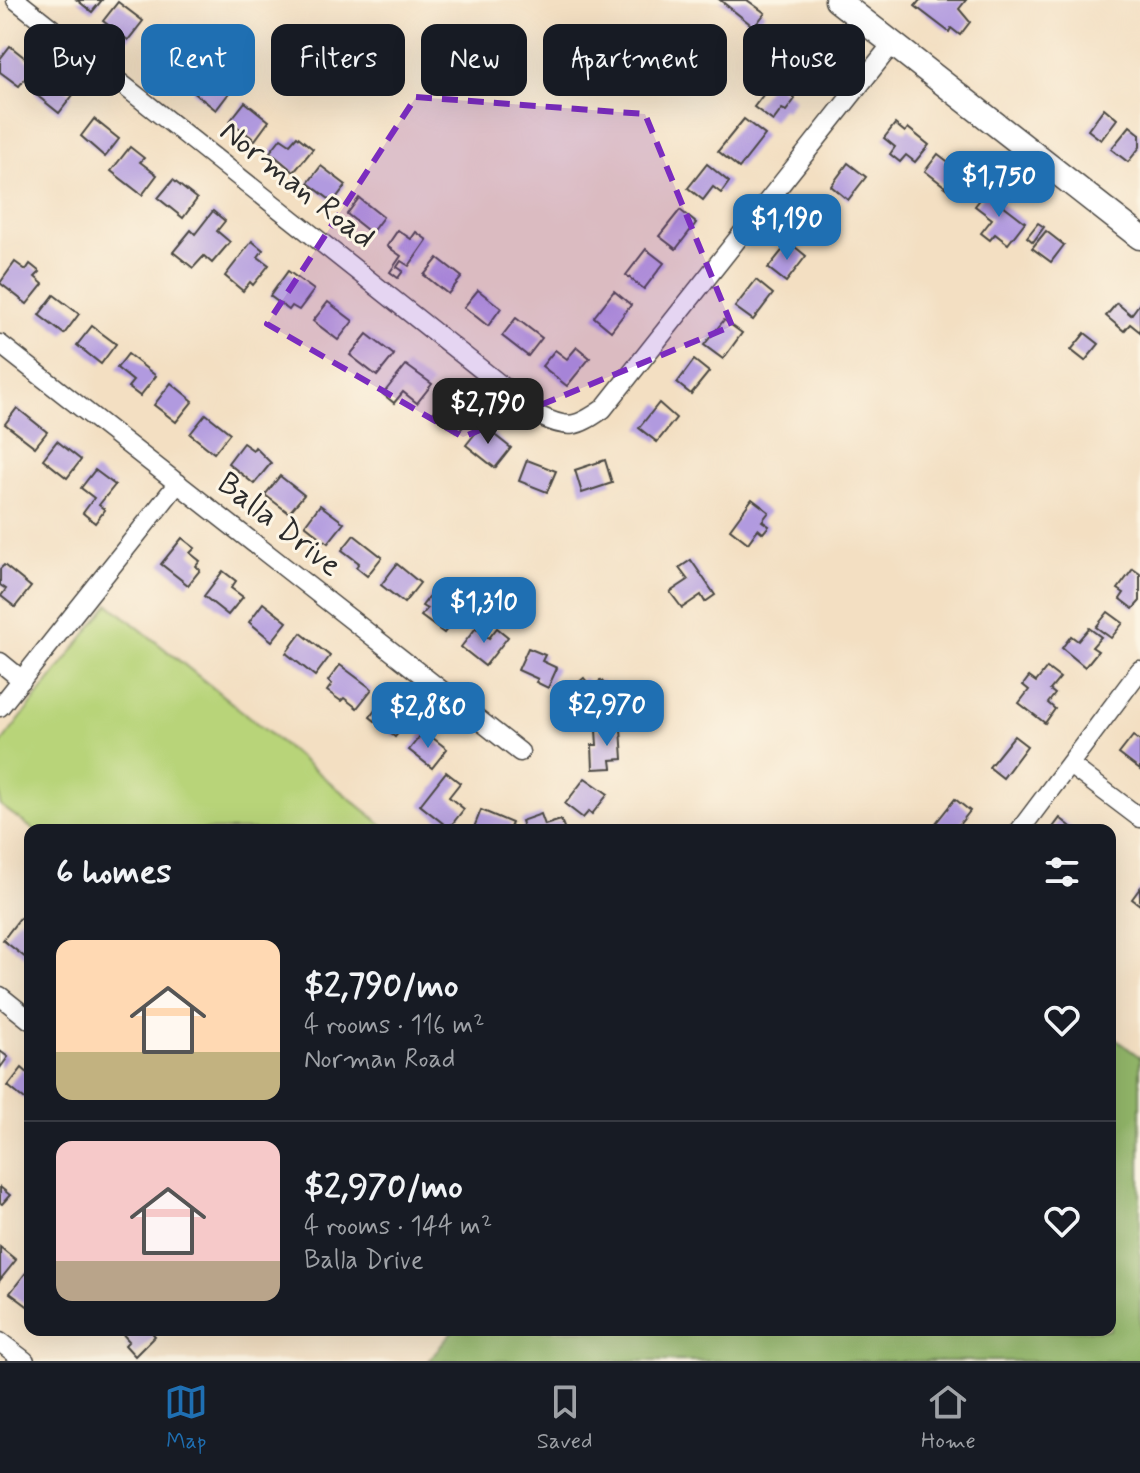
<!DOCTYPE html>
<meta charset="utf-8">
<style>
body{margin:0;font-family:Mynerve,sans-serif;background:#20242c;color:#f1f3f6;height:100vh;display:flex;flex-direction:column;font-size:30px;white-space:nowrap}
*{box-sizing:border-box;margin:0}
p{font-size:26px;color:#9ea1a6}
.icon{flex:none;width:44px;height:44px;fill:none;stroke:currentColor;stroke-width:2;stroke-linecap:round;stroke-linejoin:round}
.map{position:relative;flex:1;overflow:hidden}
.panel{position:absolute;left:24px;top:824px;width:1092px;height:512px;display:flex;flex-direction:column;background:#171b24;border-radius:16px;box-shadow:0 8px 32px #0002}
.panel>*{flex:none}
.hud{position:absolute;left:24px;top:24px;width:1092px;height:72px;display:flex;gap:16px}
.price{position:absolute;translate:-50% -68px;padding:0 18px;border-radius:16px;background:#1f6fb2;color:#fff;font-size:26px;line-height:52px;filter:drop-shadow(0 2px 4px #0008)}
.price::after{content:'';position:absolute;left:50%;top:48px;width:24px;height:18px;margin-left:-12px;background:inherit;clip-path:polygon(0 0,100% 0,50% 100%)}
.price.selected{background:#222;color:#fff}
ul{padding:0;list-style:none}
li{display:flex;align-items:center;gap:24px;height:200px;padding:0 32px}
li+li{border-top:2px solid #363941}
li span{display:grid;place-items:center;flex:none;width:224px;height:160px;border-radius:16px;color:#555}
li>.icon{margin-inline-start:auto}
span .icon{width:96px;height:96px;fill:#fffc;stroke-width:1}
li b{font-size:34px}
h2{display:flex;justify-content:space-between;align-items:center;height:96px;padding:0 32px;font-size:34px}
.tag{padding:0 28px;border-radius:16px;background:#171b24;box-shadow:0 8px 32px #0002;font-size:28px;line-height:72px}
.tag.selected{background:#1f6fb2;color:#fff}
.tab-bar{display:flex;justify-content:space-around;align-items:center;height:112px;border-top:2px solid #363941;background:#171b24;font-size:22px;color:#9ea1a6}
.tab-bar a{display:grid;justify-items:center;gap:4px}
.tab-bar .selected{color:#1f6fb2}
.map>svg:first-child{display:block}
.green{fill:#b8d479;stroke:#728052;stroke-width:2}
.forest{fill:#92b669;stroke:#5e704a;stroke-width:2}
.building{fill:#b19adf}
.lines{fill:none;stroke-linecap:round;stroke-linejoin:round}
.minor-casing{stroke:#494642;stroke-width:21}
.major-casing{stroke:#494642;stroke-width:27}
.minor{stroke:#fff;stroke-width:18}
.major{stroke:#fff;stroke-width:24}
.marked{fill:#7b2cbf;fill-opacity:0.2;stroke:#7b2cbf;stroke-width:6;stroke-dasharray:16 10;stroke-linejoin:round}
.labels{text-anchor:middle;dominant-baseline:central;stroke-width:6;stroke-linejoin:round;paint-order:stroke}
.street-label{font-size:32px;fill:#2b2b2b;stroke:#fcf5e5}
</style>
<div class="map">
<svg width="1140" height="1361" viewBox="0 0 1140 1361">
<rect width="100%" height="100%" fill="#fcf5e5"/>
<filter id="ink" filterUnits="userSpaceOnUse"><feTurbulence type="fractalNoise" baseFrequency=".0125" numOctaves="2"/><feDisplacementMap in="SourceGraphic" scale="16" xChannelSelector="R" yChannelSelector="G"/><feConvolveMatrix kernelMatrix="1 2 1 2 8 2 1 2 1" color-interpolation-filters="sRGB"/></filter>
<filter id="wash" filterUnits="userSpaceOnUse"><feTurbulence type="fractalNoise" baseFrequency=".006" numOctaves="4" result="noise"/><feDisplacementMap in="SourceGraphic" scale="32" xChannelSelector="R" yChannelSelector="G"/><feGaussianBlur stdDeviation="1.8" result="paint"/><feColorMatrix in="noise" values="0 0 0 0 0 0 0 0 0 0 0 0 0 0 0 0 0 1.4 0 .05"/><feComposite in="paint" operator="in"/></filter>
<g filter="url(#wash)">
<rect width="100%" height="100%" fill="#f3dfc2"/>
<path class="green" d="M 109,604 L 389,830 L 34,830 L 0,805 L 0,745 Z"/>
<path class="forest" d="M 1110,1035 L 1140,1057 L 1140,1361 L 429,1361 L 453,1330 L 1110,1330 Z"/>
<g id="blocks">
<g class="building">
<path d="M 77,0 L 102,0 L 92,12 Z"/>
<path d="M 720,0 L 747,0 L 765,13 L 754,27 Z"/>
<path d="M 920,0 L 966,0 L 959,9 L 970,22 L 960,35 L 951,28 L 949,32 L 915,6 Z"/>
<path d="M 118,2 L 143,21 L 128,40 L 103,21 Z"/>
<path d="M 814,38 L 831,52 L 812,77 L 794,64 Z"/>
<path d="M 164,42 L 180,54 L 188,43 L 202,54 L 180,81 L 151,58 Z"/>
<path d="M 10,46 L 35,66 L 19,86 L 0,72 L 0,59 Z"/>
<path d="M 205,74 L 229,93 L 216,110 L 192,91 Z"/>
<path d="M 47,75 L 73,95 L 59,113 L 34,93 Z"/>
<path d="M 773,82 L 795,99 L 786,111 L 782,109 L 773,121 L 754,107 Z"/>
<path d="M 245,102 L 269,121 L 255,140 L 230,121 Z"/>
<path d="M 1104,108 L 1117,119 L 1101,140 L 1088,130 Z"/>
<path d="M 94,119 L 119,139 L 105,157 L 81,136 Z"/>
<path d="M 744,119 L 765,135 L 739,168 L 718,151 Z"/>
<path d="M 895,124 L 905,132 L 908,128 L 929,145 L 915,162 L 906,155 L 900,162 L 890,154 L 895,147 L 884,138 Z"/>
<path d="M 1130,126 L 1140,134 L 1140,147 L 1128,162 L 1111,149 Z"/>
<path d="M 297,136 L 313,149 L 294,172 L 270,152 L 281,138 L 290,144 Z"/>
<path d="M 130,147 L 144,158 L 140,162 L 157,175 L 142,195 L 111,171 Z"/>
<path d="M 938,154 L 977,184 L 967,197 L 955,188 L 952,192 L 925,171 Z"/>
<path d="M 848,163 L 866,177 L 848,200 L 831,186 Z"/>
<path d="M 707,164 L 729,182 L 721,193 L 713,187 L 703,200 L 688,188 Z"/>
<path d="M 321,166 L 346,185 L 333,202 L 308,183 Z"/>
<path d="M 173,180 L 197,199 L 183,218 L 158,198 Z"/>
<path d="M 986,192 L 1025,222 L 1008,244 L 995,234 L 990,240 L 981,233 L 992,219 L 975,206 Z"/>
<path d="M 359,198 L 383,217 L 371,233 L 347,214 Z"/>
<path d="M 818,202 L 834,216 L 815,241 L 798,228 Z"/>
<path d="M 680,210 L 696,223 L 676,249 L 659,236 Z"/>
<path d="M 213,211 L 225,221 L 217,231 L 230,242 L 212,263 L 204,256 L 193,268 L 173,252 L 191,230 L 195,234 Z"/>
<path d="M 1038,223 L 1044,227 L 1033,242 L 1027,237 Z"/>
<path d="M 398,230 L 411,239 L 416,232 L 427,240 L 409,266 L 401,261 L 397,267 L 403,271 L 398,278 L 390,272 L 401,256 L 387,246 Z"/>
<path d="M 1046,231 L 1064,245 L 1051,262 L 1032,248 Z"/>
<path d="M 252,241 L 263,250 L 258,257 L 269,265 L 253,285 L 250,282 L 243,291 L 225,276 Z"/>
<path d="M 789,242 L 806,256 L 786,282 L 768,268 Z"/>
<path d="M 646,249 L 664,263 L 644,289 L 626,275 Z"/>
<path d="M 438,258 L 462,277 L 448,294 L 424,275 Z"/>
<path d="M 15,262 L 26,270 L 30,264 L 40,272 L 35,277 L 43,284 L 27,304 L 0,283 Z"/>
<path d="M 288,271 L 314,290 L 299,310 L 292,306 L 289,310 L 270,296 Z"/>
<path d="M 756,280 L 773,294 L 753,320 L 735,307 Z"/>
<path d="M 478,290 L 501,308 L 488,326 L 464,307 Z"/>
<path d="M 614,291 L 631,305 L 611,331 L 594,317 Z"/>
<path d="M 54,295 L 79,314 L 64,334 L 39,315 Z"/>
<path d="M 328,302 L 353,321 L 338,340 L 313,321 Z"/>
<path d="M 1117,303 L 1131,315 L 1140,303 L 1140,332 L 1130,324 L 1124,331 L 1106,316 Z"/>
<path d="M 516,318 L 542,338 L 528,356 L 502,336 Z"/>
<path d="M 724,320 L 742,333 L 723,359 L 704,345 Z"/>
<path d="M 92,326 L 116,344 L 101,364 L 77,345 Z"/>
<path d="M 1085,333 L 1099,344 L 1085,361 L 1071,350 Z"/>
<path d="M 367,334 L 394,355 L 377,376 L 350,355 Z"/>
<path d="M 577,347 L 590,358 L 567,386 L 542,366 L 555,350 L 567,359 Z"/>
<path d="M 128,354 L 156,376 L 140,396 L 128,387 L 133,381 L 117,368 Z"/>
<path d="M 694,360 L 709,372 L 691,394 L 677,383 Z"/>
<path d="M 406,365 L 432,384 L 417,403 L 403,392 L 394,403 L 383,394 Z"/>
<path d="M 171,383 L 193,401 L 176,422 L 154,405 Z"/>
<path d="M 447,396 L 471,416 L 458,433 L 433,413 Z"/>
<path d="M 659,403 L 676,418 L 657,442 L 639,428 Z"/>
<path d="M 17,408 L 47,432 L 35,447 L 5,424 Z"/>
<path d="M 206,414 L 230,433 L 214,453 L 190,434 Z"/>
<path d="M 482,425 L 511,448 L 495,468 L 466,445 Z"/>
<path d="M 57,441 L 81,460 L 67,478 L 43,459 Z"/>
<path d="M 243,443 L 253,450 L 255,447 L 271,463 L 254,484 L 228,463 Z"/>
<path d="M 527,460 L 556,471 L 547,492 L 519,481 Z"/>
<path d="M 605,460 L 612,483 L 582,493 L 575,470 Z"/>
<path d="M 95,470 L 115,485 L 99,505 L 105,510 L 95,523 L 83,513 L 94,498 L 81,488 Z"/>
<path d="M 280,476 L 304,495 L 289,513 L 265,495 Z"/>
<path d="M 752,499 L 769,512 L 762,521 L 769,526 L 763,533 L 758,529 L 748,543 L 730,529 Z"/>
<path d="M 320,505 L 344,523 L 328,543 L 305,525 Z"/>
<path d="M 354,535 L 382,557 L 367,576 L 356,567 L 359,563 L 342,550 Z"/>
<path d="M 182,538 L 195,548 L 190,553 L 200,561 L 196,566 L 200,570 L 188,585 L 161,564 Z"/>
<path d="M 691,560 L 715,595 L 705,602 L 701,595 L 682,608 L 670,592 L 688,580 L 679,568 Z"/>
<path d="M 397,564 L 420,583 L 404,603 L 381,585 Z"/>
<path d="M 4,565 L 31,587 L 15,607 L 1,596 L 6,589 L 0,585 L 0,569 Z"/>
<path d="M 1133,569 L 1140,574 L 1140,601 L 1133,609 L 1120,599 L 1124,593 L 1118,589 Z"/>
<path d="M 223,571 L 236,581 L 231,588 L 243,597 L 228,615 L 204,596 Z"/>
<path d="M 452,591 L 467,603 L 444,633 L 421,616 L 427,609 L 422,606 L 432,593 L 443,602 Z"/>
<path d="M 263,603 L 287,622 L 272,641 L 249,622 Z"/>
<path d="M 1108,612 L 1123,623 L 1111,638 L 1096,627 Z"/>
<path d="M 476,628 L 489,638 L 497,628 L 508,637 L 485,666 L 461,647 Z"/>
<path d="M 1089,628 L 1101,637 L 1092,647 L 1098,651 L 1085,667 L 1062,648 L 1071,636 L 1078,641 Z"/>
<path d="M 301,633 L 330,656 L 315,676 L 286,653 Z"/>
<path d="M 528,648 L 545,655 L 542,661 L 557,668 L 548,688 L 536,682 L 538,679 L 518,670 Z"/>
<path d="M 340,665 L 372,689 L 357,708 L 344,698 L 341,701 L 327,691 L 332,684 L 328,681 Z"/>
<path d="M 1047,668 L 1060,678 L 1050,690 L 1055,694 L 1048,703 L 1055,709 L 1045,723 L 1019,703 L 1029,690 L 1023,685 L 1029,677 L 1036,682 Z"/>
<path d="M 584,678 L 592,688 L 601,680 L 614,696 L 602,707 L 598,702 L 584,714 L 566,693 Z"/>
<path d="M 384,698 L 410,718 L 395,737 L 370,717 Z"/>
<path d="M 621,729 L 623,759 L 611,760 L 612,768 L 593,769 L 592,745 L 597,745 L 596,730 Z"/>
<path d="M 424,731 L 447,749 L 432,768 L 409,750 Z"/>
<path d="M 1014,736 L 1027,746 L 1003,778 L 989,767 Z"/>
<path d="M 1133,736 L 1140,741 L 1140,770 L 1119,754 Z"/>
<path d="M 446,772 L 460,783 L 449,797 L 464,809 L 449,828 L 420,805 Z"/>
<path d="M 585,778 L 608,794 L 592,814 L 589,811 L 583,818 L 565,804 Z"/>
<path d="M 955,799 L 970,811 L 955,830 L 942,830 L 935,824 Z"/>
<path d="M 481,810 L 512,823 L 509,830 L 473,830 Z"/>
<path d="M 541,814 L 545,825 L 561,820 L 565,830 L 524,830 L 521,821 Z"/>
<path d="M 1060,818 L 1075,830 L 1051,830 Z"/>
<path d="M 1140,888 L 1140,905 L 1132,899 Z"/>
<path d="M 20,918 L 30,926 L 30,953 L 26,958 L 3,940 Z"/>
<path d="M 0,1051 L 8,1057 L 0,1068 Z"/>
<path d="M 22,1068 L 30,1075 L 30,1104 L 8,1086 Z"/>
<path d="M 0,1187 L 10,1195 L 2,1204 L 0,1203 Z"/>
<path d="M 0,1247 L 16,1260 L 0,1280 Z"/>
<path d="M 28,1270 L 30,1271 L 30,1308 L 10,1293 Z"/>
<path d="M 119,1330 L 150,1330 L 155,1336 L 135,1356 L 125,1345 L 129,1341 Z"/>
</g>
</g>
</g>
<g filter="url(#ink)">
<use href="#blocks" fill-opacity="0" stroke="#494642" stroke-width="2"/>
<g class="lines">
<g class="minor-casing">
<g id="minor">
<path d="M 16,0 L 540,416 C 569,430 577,427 603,409 L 892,44"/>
<path d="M 0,344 L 520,752"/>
<path d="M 0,662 L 22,680"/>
<path d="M 0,707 L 178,483"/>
<path d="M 1070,765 L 1140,818"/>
<path d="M 1020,830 L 1140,670"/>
<path d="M 0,996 L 30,1020"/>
<path d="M 0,1342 L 25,1361"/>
</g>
</g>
<g class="major-casing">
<path id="major" d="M 837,0 L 1140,237"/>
</g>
<use href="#minor" class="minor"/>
<use href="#major" class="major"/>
</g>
</g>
<path class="marked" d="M 416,97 L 645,114 L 732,326 L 463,437 L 267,324 Z"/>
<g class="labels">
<g class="street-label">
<text transform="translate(297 185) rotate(38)">Norman Road</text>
<text transform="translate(279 525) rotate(38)">Balla Drive</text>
</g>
</g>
</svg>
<b class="price" style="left:999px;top:219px">$1,750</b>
<b class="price" style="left:787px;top:262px">$1,190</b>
<b class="price selected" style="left:488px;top:446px">$2,790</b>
<b class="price" style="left:484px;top:645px">$1,310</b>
<b class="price" style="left:607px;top:748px">$2,970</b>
<b class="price" style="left:428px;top:750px">$2,880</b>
<div class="hud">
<a class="tag">Buy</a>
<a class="tag selected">Rent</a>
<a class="tag">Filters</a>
<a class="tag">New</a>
<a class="tag">Apartment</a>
<a class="tag">House</a>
</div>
<section class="panel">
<h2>6 homes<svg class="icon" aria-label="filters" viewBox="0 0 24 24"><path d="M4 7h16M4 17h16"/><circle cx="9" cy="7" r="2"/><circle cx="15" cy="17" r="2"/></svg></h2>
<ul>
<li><span style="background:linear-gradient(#ffd9b3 70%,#c2b280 0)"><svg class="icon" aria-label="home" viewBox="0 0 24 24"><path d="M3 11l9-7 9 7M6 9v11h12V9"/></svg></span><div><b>$2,790/mo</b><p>4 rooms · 116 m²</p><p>Norman Road</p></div><svg class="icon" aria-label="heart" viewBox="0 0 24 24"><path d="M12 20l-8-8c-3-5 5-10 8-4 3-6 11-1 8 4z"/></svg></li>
<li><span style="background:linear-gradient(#f6c9c9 75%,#b9a48a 0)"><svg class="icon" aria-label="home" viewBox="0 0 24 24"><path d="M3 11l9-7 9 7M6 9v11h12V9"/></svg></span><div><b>$2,970/mo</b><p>4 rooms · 144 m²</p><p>Balla Drive</p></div><svg class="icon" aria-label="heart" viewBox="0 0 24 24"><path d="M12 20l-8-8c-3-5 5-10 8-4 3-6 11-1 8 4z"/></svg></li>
</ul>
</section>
</div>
<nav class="tab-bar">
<a class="selected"><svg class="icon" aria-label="map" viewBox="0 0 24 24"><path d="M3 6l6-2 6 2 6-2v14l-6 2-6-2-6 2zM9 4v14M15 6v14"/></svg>Map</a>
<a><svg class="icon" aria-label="saved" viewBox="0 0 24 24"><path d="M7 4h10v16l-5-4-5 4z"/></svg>Saved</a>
<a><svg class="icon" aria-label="home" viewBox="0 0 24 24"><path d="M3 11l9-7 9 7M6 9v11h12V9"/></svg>Home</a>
</nav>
